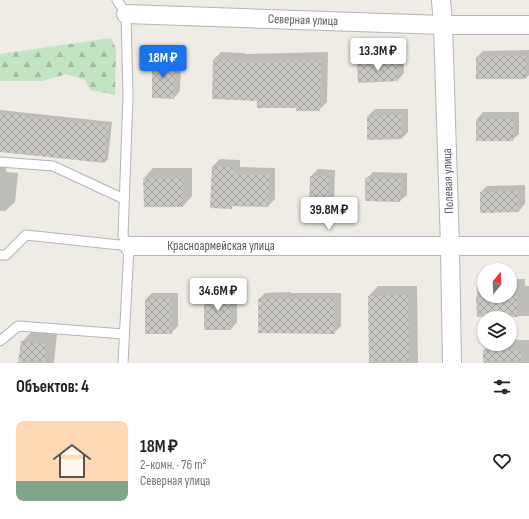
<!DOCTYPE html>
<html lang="ru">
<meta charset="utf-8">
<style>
body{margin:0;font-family:"Sofia Sans Condensed",sans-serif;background:#f6f6f6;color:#222;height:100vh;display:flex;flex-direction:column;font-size:15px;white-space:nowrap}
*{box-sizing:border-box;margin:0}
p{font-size:13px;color:#767676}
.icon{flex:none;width:22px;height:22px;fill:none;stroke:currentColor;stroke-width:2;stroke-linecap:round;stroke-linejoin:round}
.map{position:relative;height:363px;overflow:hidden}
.details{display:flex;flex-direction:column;background:#fff;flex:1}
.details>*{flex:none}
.needle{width:26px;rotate:18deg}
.buttons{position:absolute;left:477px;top:263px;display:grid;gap:8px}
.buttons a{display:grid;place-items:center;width:40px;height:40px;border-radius:50%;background:#fff;box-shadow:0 1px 3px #0004;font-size:20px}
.price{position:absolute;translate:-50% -34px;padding:0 9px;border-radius:4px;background:#fff;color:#222;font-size:13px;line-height:26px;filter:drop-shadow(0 1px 2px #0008)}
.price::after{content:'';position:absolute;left:50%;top:24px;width:12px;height:9px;margin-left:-6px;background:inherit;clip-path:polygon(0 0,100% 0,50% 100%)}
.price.current{background:#1a73e8;color:#fff}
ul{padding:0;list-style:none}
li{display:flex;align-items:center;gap:12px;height:100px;padding:0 16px}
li+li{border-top:1px solid #e0e0e0}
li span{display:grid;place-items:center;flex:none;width:112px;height:80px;border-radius:8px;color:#555}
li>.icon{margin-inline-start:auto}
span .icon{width:48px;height:48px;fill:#fffc;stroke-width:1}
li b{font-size:17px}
h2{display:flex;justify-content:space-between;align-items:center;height:48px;padding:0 16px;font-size:17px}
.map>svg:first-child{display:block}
.forest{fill:url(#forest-firs)}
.shadow{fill:#0003}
.building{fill:url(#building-cross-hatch)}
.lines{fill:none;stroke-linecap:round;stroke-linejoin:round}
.lane-casing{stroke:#b2b5b9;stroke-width:11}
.street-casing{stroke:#b2b5b9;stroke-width:20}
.lane{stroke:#fff;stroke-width:9}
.street{stroke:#fff;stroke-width:18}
.labels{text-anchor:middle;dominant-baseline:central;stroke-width:4;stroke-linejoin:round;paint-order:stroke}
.street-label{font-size:13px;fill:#5c6064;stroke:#fff}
</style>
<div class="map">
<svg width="529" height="363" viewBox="0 0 529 363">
<defs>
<pattern id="forest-firs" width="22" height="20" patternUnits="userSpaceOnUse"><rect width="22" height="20" fill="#c3e4c3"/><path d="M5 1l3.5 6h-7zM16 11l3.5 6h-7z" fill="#a2bca2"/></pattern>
<pattern id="building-cross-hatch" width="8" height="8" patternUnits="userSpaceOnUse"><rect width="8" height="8" fill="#c9c7c2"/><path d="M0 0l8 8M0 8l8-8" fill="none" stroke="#a6a5a1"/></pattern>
</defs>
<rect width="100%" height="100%" fill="#eeece5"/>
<path class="forest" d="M 111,38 L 116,49 L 115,95 L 90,90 L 85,80 L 66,74 L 43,81 L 0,81 L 0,54 Z"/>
<g class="shadow">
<path d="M 529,50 L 529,75 L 526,78 L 477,57 L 483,51 Z"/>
<path d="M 221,52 L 245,53 L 245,54 L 328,52 L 327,102 L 319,110 L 258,100 L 214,59 Z"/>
<path d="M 160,53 L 181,54 L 180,91 L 174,98 L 153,60 Z"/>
<path d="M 403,56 L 404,73 L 398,80 L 358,64 L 365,58 Z"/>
<path d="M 375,109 L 408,109 L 408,132 L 402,138 L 368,139 L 368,116 Z"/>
<path d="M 0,110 L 112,122 L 108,159 L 105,162 L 0,151 Z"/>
<path d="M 483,112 L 519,112 L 519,134 L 512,140 L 477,119 Z"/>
<path d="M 220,159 L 240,160 L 240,167 L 275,168 L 275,199 L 268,206 L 234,205 L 231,208 L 211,207 L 213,166 Z"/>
<path d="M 0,160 L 7,161 L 6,172 L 18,173 L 15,202 L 5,211 L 0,211 Z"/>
<path d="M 153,168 L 192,168 L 192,196 L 183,206 L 145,206 L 144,178 Z"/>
<path d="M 318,169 L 335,170 L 334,201 L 327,208 L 310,207 L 311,176 Z"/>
<path d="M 373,172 L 407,173 L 407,195 L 400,201 L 366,200 L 366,179 Z"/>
<path d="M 525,185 L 525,204 L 519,211 L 481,192 L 487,186 Z"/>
<path d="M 510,279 L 525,279 L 525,286 L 529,286 L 529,316 L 478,316 L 477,287 L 484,281 L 484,296 L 510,296 Z"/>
<path d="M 378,286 L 417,286 L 418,363 L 370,363 L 369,296 Z"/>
<path d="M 212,289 L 237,289 L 237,322 L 231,329 L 205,295 Z"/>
<path d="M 291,292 L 291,293 L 341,293 L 341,326 L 334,333 L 259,299 L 265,293 Z"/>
<path d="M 152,293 L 178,293 L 178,326 L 171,333 L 146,299 Z"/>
<path d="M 33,330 L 57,333 L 54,363 L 19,363 L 22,342 Z"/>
<path d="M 510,340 L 529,340 L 529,363 L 484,363 L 484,350 L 490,344 L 510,344 Z"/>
</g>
<g class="building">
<path d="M 526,56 L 526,79 L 476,79 L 476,57 Z"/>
<path d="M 213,59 L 238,60 L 238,61 L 321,60 L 320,111 L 296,111 L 296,108 L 257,108 L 257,101 L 212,99 Z"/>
<path d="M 152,60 L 175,60 L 174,99 L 152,98 Z"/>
<path d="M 397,62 L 398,81 L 358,83 L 357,64 Z"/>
<path d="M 0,113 L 109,125 L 105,163 L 0,152 Z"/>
<path d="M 402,115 L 402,139 L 367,140 L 367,116 Z"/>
<path d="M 513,118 L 513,141 L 476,141 L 476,119 Z"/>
<path d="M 212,166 L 234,167 L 234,173 L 269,174 L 268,207 L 232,206 L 232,209 L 210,208 Z"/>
<path d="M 310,176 L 329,176 L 328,209 L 309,208 Z"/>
<path d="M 183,177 L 183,207 L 144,207 L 143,178 Z"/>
<path d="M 365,178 L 401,179 L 400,202 L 365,201 Z"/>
<path d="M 518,191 L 519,212 L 480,213 L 480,192 Z"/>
<rect x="204" y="295" width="27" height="35"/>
<path d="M 408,295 L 409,363 L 369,363 L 368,296 Z"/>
<path d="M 476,296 L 517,296 L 517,317 L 477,317 Z"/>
<rect x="145" y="299" width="27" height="35"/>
<path d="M 258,299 L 335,299 L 335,334 L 258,333 Z"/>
<path d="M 21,341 L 46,345 L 44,363 L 18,363 Z"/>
<path d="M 523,349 L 523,363 L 483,363 L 483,350 Z"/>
</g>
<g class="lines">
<g class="lane-casing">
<g id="lane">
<path d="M 117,0 L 126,14 L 128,96 L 123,236 L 129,246 L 123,363"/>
<path d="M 0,162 L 53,166 L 124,199"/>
<path d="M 0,255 L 6,255 L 26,235 L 129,246"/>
<path d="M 0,341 L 18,326 L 124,334"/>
</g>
</g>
<g class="street-casing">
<g id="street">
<path d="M 441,0 L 443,25 L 450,247 L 452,363"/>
<path d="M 126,14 L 443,25 L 529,25"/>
<path d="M 129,246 L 529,246"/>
</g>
</g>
<use href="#lane" class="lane"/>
<use href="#street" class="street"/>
</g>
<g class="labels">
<g class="street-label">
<text transform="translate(303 20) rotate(2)">Северная улица</text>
<text transform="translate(448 181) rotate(-92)">Полевая улица</text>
<text x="221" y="246">Красноармейская улица</text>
</g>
</g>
</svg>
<div class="buttons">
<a><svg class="needle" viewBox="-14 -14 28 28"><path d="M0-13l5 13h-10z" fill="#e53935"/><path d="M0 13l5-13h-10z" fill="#767676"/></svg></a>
<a><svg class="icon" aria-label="layers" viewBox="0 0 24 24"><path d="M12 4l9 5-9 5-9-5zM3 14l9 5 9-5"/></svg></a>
</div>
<b class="price" style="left:378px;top:72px">13.3M ₽</b>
<b class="price current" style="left:163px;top:79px">18M ₽</b>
<b class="price" style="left:329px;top:231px">39.8M ₽</b>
<b class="price" style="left:218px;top:312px">34.6M ₽</b>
</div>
<section class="details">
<h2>Объектов: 4<svg class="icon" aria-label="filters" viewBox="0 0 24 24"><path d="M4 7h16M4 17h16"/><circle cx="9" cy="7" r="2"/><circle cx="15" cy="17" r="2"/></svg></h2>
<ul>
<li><span style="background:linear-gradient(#ffd9b3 75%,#7fa58c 0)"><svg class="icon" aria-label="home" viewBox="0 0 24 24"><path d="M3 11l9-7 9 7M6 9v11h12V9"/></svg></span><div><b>18M ₽</b><p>2-комн. · 76 m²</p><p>Северная улица</p></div><svg class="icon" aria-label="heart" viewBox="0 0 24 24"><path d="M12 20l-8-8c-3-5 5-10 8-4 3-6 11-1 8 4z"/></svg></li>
</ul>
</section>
